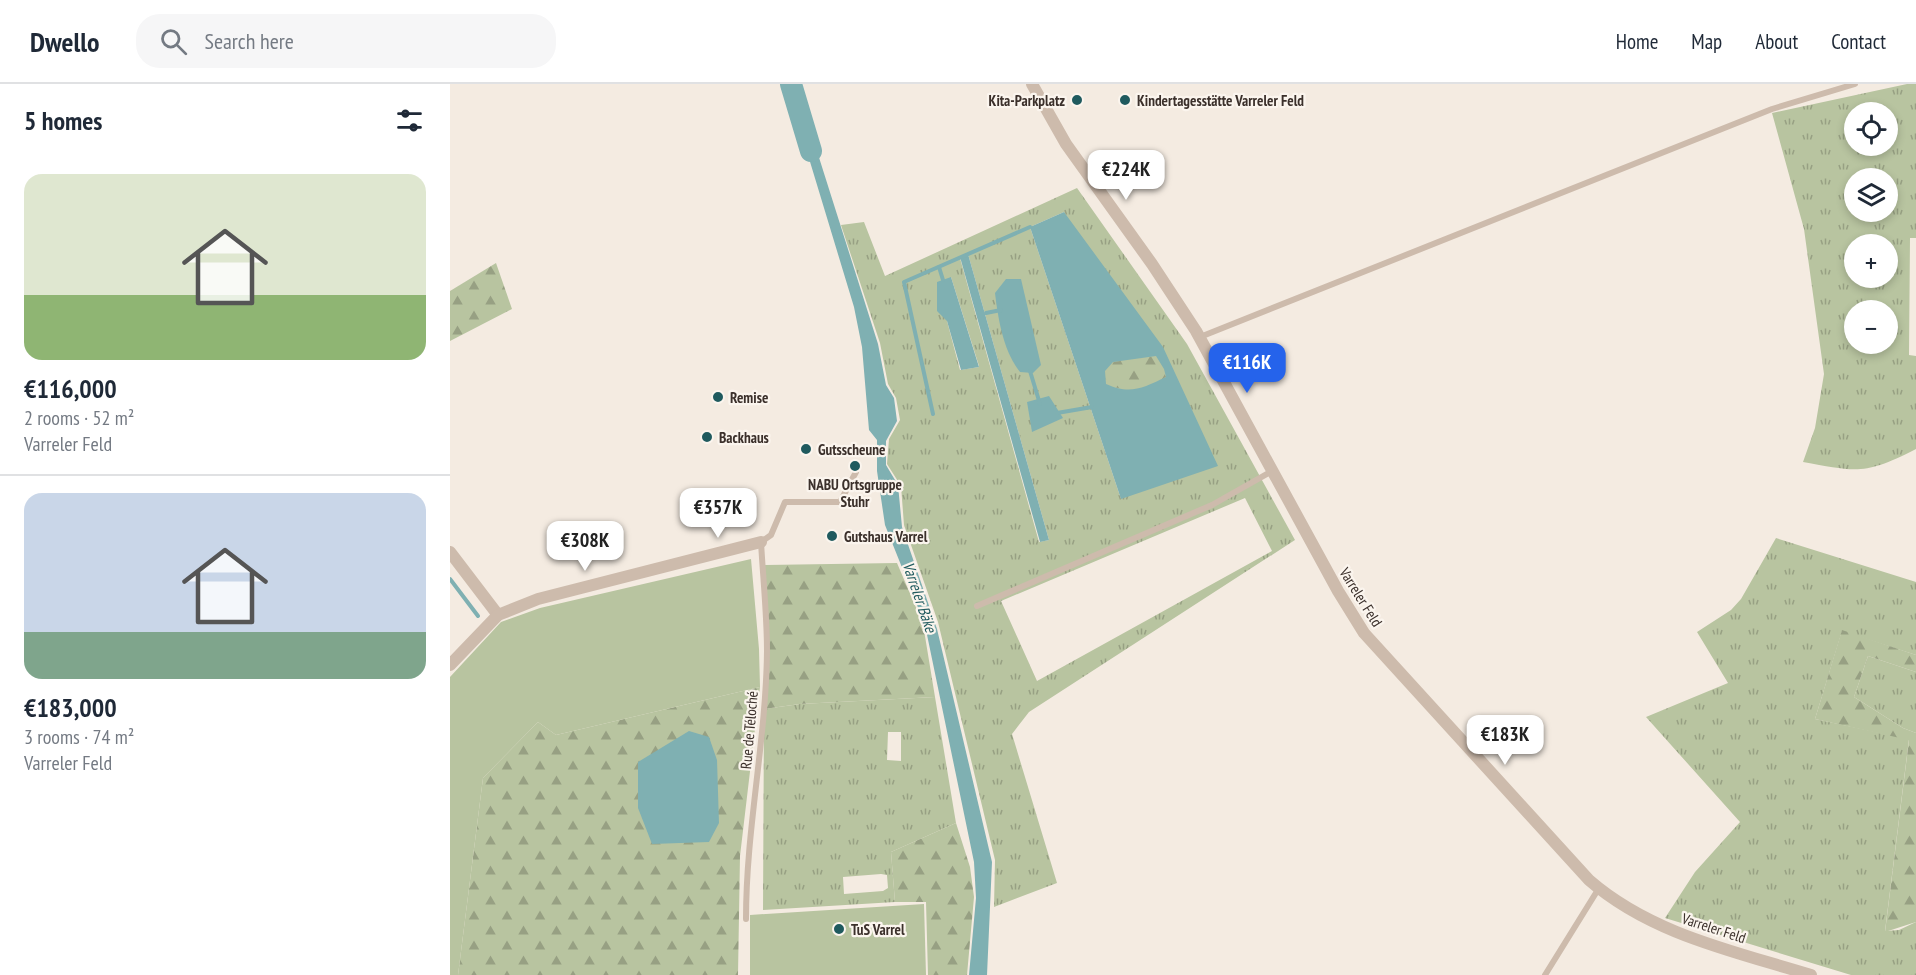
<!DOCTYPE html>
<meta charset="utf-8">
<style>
body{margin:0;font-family:"PT Sans Narrow",sans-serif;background:#f6f6f7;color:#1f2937;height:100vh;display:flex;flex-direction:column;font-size:22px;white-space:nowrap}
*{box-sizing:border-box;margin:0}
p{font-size:20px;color:#747a83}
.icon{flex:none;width:33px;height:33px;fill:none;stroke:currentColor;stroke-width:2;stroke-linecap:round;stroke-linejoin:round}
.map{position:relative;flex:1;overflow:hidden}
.side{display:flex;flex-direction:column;background:#fff;width:450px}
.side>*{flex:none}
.buttons{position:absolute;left:1394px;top:18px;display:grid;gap:12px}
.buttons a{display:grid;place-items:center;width:54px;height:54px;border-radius:50%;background:#fff;box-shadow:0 3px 9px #0003;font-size:30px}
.price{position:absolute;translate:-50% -51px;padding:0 14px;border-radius:12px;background:#fff;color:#222;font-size:20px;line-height:39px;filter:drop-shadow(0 2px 3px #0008)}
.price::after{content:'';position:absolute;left:50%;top:36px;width:18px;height:14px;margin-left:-9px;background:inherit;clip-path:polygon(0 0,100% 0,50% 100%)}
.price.selected{background:#2563eb;color:#fff}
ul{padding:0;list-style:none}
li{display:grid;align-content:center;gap:12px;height:318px;padding:0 24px}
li+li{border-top:2px solid #e0e1e3}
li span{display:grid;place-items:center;height:186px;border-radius:18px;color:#555}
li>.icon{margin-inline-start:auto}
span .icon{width:108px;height:108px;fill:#fffc;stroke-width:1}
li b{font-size:26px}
h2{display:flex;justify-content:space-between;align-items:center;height:72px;padding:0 24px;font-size:26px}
header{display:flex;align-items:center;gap:36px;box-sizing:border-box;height:84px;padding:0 30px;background:#fff;border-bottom:2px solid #e0e1e3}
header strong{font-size:28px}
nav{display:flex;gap:33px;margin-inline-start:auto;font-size:21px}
.search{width:420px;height:54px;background:#f6f6f7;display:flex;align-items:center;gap:15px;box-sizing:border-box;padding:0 21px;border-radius:24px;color:#747a83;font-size:22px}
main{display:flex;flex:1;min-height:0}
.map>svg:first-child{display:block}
.grass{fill:url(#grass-tufts);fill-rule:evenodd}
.forest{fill:url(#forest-firs)}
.garden{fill:#b8c4a0}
.water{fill:#7fb0b2;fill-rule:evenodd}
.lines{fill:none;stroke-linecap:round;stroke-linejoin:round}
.stream{stroke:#7fb0b2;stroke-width:4}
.river{stroke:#7fb0b2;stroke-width:22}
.lane{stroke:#cdbbac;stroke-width:6}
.street{stroke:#cdbbac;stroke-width:12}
.poi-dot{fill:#1f5a5e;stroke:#fbf5ee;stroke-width:2}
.labels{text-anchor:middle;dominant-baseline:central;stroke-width:4.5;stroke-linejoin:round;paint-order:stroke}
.poi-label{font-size:15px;font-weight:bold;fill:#3b302b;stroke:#fbf5ee;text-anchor:start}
.street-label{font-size:15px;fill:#3b302b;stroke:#fbf5ee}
.water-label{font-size:16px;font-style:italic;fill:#1f5a5e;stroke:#fbf5ee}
</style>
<header>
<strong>Dwello</strong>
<div class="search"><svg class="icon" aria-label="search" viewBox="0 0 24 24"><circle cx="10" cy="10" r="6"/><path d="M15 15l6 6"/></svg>Search here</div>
<nav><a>Home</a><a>Map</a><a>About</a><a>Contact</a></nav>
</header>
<main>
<section class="side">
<h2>5 homes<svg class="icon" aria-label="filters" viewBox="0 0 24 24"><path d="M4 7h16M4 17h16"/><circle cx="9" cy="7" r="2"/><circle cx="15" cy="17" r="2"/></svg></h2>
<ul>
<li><span style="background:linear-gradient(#dfe7d0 65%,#8fb573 0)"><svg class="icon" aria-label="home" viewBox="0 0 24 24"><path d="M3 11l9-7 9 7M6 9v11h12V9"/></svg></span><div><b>€116,000</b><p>2 rooms · 52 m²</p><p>Varreler Feld</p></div></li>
<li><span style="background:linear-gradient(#c9d6e8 75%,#7fa58c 0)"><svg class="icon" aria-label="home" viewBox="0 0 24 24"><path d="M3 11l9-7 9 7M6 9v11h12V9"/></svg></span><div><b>€183,000</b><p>3 rooms · 74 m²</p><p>Varreler Feld</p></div></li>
</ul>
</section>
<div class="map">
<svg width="1466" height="891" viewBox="0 0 1466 891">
<defs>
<pattern id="grass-tufts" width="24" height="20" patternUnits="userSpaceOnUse" patternTransform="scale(1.5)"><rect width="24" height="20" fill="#b8c4a0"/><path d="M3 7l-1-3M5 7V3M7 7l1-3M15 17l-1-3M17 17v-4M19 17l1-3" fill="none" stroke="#97a083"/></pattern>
<pattern id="forest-firs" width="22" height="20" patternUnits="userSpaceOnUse" patternTransform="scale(1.5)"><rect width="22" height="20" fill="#b8c4a0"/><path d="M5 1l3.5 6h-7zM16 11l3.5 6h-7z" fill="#97a083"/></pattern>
</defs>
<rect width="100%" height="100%" fill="#f4ebe1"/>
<g class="grass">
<path d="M 1457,0 L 1466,0 L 1466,154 L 1460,154 L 1459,271 L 1466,272 L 1466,365 C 1415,391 1408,388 1353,378 L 1365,344 L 1374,290 L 1354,145 L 1322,29 ZM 1437,28 L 1437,62 L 1404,62 L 1404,28 ZM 1437,94 L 1437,128 L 1404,128 L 1404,94 ZM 1404,160 L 1437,160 L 1437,194 L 1404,194 ZM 1404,226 L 1437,226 L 1437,260 L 1404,260 Z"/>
<path d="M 627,104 L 737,260 L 845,456 L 579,628 L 562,650 L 607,799 L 544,823 L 545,776 L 488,538 L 454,441 L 451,402 L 437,380 L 439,355 L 450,336 L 446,314 L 438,300 L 430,259 L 391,141 L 414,138 L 435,192 ZM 614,128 L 671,415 L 580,143 ZM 518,170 L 599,456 L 589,458 L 510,174 ZM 501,193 L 529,282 L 529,283 L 510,286 L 497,237 ZM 795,414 L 822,467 L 587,597 L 551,517 Z"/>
<path d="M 1326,454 L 1466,498 L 1466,571 L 1392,547 L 1365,635 L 1459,655 L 1435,847 L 1449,846 L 1466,838 L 1466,891 L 1401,891 L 1215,834 L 1245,788 L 1290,738 L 1196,633 L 1278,599 L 1247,548 L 1281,526 L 1291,515 Z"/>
<path d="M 1418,572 L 1466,588 L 1466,649 L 1453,644 L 1404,613 Z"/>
<path d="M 485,613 L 506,739 L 441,768 L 445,818 L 313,826 L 314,625 L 350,620 ZM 438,648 L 451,648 L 451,677 L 437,676 ZM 431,790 L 437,791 L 438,804 L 433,807 L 394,810 L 393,793 Z"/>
</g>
<g class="forest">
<path d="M 46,179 L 62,225 L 0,257 L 0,207 Z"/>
<path d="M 706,272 L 716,293 C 693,304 680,310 656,300 L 655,287 L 663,278 Z"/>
<path d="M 447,479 L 473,540 L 485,613 L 350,620 L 314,625 L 315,481 Z"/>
<path d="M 1392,546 L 1466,571 L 1466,588 L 1418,572 L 1404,613 L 1453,644 L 1466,649 L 1466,838 L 1435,848 L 1459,656 L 1365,635 Z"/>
<path d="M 310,603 L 290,772 L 288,891 L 8,891 L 33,694 L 88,638 L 106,651 Z"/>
<path d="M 506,739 L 520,783 L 524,813 L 517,891 L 478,891 L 476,818 L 445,818 L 441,768 Z"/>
</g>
<g class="garden">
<path d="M 301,475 L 309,565 L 310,603 L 106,651 L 88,638 L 33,694 L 8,891 L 0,891 L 0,593 L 51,538 L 90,524 Z"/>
<path d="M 474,820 L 476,891 L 300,891 L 300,831 Z"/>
</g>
<g class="water">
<path d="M 352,38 L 360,45 L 428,260 L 436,301 L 444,314 L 447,337 L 436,357 L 436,381 L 448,401 L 452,443 L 487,545 L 542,778 L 537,891 L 519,891 L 526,814 L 524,778 L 475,541 L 435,441 L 427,387 L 427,356 L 419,346 L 412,263 L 404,223 L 351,48 Z"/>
<path d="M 614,128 L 713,263 L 768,382 L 671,415 L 580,143 ZM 706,272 L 714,285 L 716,293 C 693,304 680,311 656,300 L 655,287 L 663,278 Z"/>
<path d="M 518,170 L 599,456 L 590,458 L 510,173 Z"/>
<path d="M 501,193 L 529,283 L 511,286 L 497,237 L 487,227 L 487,198 Z"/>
<path d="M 556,195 L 571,195 L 591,281 L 583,289 L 570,288 C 553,267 548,234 545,209 Z"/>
<path d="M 599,312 L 613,334 L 582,348 L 577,318 Z"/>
<path d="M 239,647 L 259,653 L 267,676 L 269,739 L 259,758 L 202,760 L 188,724 L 188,678 Z"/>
</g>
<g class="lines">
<g class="stream">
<path d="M 489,183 L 493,196"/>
<path d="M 536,229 L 551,226"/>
<path d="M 580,287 L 590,320"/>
<path d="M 607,329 L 642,323"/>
<path d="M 483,330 L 454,198 L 580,143"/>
<path d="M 0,495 L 28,532"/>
</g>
<path class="river" d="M 341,0 L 361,67"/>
<g class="lane">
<path d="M 750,253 L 1322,25 L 1405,0"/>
<path d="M 527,522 L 762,421 L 822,387"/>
<path d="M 296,835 C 296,745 316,657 317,567 C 317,531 313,494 311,458 L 321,451 L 335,418 L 390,418 L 406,388"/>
<path d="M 1095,891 L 1149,804"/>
</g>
<g class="street">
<path d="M 582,0 L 616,60 L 702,180 L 746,247 L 888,507 L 914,549 L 1139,796 C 1201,850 1283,867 1361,891"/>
<path d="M 0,468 L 48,531"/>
<path d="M 0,581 L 48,531 L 88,515 L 311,458"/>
</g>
</g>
<g class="poi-dot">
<circle cx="627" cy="16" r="6"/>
<circle cx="675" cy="16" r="6"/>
<circle cx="268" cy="313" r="6"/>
<circle cx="257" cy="353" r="6"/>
<circle cx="356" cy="365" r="6"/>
<circle cx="405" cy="382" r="6"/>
<circle cx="382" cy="452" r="6"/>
<circle cx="389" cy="845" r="6"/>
</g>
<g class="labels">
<g class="poi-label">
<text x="615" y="16" text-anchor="end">Kita-Parkplatz</text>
<text x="687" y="16">Kindertagesstätte Varreler Feld</text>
<text x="280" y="313">Remise</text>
<text x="269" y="353">Backhaus</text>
<text x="368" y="365">Gutsscheune</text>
<text x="405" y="400" text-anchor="middle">NABU Ortsgruppe<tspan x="405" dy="17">Stuhr</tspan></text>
<text x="394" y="452">Gutshaus Varrel</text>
<text x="401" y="845">TuS Varrel</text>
</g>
<g class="street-label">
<text transform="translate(911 513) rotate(58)">Varreler Feld</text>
<text transform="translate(299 646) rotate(-85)">Rue de Téloché</text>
<text transform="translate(1264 844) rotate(18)">Varreler Feld</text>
</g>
<g class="water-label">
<text transform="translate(470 513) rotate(71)">Varreler Bäke</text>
</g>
</g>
</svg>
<div class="buttons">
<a><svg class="icon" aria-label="locate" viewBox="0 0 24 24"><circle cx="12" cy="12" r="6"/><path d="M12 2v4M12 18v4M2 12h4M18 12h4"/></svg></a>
<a><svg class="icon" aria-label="layers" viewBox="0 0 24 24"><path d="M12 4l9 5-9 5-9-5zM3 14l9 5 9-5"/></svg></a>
<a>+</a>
<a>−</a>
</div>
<b class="price" style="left:676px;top:117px">€224K</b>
<b class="price selected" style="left:797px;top:310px">€116K</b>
<b class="price" style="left:268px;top:455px">€357K</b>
<b class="price" style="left:135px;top:488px">€308K</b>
<b class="price" style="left:1055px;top:682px">€183K</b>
</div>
</main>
